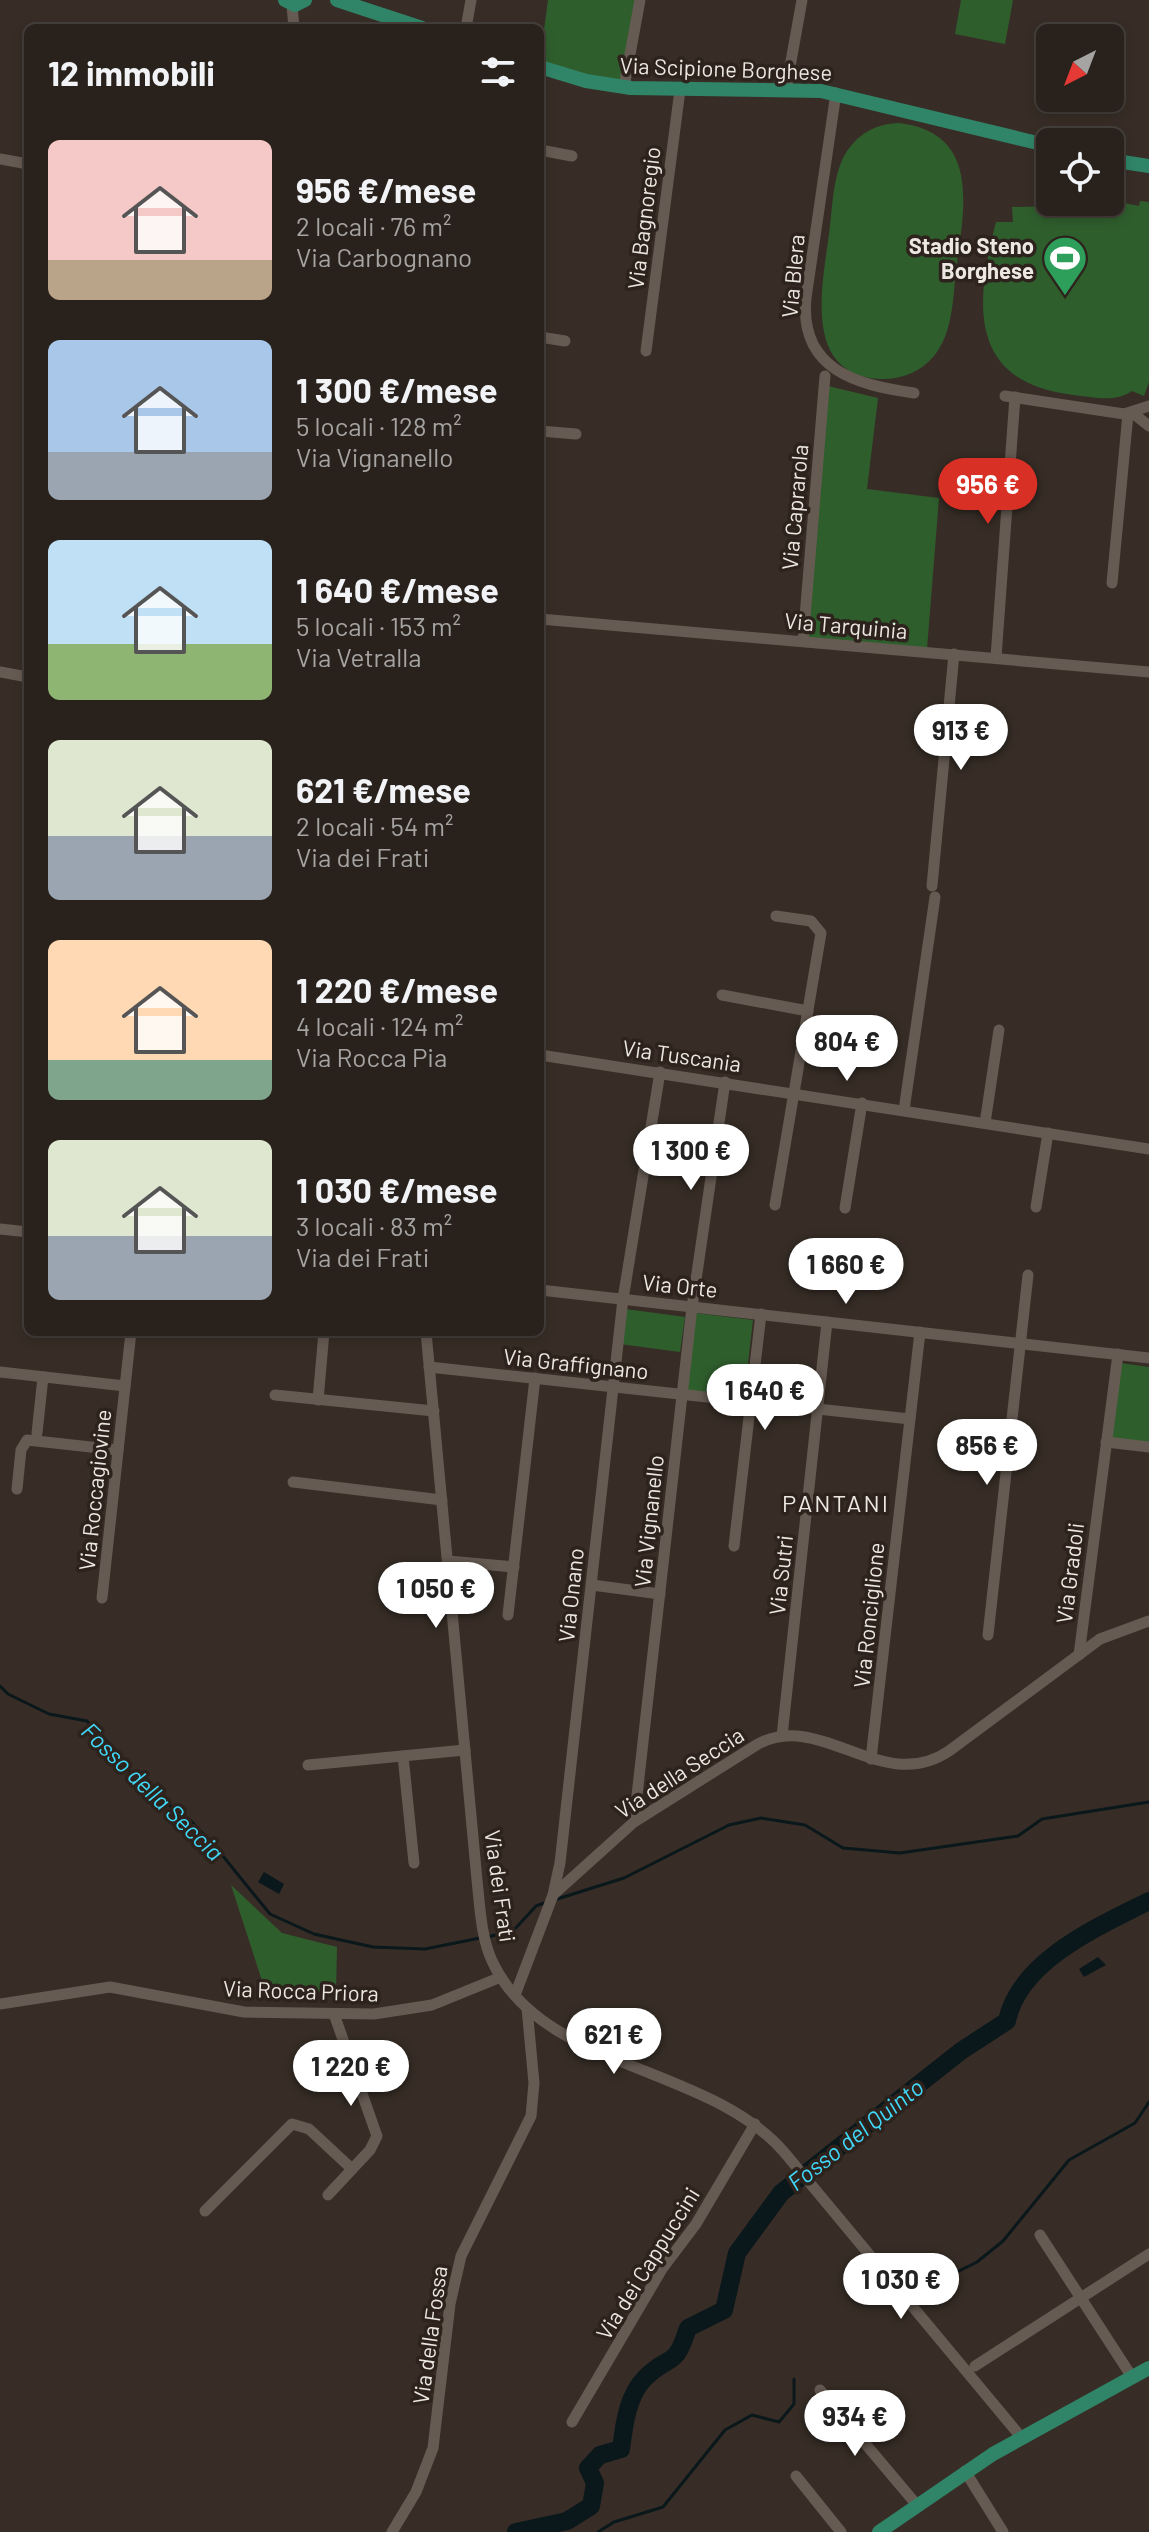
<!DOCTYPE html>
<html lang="it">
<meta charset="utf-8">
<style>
body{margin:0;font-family:Barlow,sans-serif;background:#312a25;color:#f1f3f6;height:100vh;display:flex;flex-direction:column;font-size:30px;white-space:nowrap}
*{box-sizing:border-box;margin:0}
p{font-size:26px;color:#a5a4a3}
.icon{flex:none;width:44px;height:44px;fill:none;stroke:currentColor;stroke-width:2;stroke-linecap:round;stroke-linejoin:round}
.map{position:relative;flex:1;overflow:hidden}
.sheet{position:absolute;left:24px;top:24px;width:520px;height:1312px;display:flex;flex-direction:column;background:#29221c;border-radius:12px;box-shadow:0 4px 12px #0003,0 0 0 2px #453f3b}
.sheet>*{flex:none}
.needle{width:52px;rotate:222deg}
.tools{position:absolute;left:1036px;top:24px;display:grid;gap:16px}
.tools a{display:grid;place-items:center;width:88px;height:88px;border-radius:12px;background:#29221c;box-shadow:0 4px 12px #0003,0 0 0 2px #453f3b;font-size:40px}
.price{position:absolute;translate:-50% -68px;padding:0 18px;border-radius:28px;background:#fff;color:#222;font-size:26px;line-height:52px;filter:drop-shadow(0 2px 4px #0008)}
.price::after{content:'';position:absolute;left:50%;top:48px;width:24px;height:18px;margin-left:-12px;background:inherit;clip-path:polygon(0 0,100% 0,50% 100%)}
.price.on{background:#d93025;color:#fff}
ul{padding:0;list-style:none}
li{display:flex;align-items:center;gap:24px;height:200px;padding:0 24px}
li span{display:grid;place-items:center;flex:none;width:224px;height:160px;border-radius:12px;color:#555}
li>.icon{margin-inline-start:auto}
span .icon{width:96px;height:96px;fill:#fffc;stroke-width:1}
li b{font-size:34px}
h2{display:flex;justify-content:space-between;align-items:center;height:96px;padding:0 24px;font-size:34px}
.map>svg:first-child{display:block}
.green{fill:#2f5e2d}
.water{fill:#0a171b}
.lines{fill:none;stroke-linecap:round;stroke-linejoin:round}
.stream{stroke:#0a171b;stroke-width:3}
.river{stroke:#0a171b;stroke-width:18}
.minor{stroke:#665b53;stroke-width:11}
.major{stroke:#308568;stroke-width:14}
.labels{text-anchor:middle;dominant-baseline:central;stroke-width:7;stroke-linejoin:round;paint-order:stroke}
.street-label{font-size:22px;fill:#ede7e2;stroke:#2d231c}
.poi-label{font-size:22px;font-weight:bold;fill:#ede7e2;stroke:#2d231c;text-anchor:end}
.neighbourhood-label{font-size:24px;letter-spacing:2px;fill:#ede7e2;stroke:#2d231c}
.water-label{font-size:24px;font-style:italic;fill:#41d8f9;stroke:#2d231c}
</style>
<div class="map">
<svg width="1149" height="2532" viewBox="0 0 1149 2532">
<rect width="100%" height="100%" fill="#372d26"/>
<g class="green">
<path d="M 548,0 L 637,0 L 622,83 L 589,77 L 540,60 Z"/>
<path d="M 961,0 L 1013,0 L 1005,44 L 955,34 Z"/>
<path d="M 898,123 C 982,132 964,210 956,269 C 953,298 953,333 934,356 C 921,372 900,380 880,379 C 801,375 823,283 829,234 C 833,207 832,175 847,151 C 859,133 876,124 898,123 Z"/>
<path d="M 1110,200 L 1139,206 L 1140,201 L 1149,202 L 1149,382 L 1144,396 L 1132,391 C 1114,403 1095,397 1073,395 C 967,382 975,303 996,222 L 1013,222 L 1012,207 L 1105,205 Z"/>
<path d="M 828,386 L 878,398 L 867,489 L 939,498 L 927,649 L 807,639 Z"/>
<path d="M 625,1309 L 685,1317 L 680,1352 L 620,1344 Z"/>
<path d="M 695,1313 L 753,1320 L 744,1398 L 685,1390 Z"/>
<path d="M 1120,1363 L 1149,1367 L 1149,1445 L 1111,1441 Z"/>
<path d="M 231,1885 L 282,1933 L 337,1947 L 336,1992 L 266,1993 Z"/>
</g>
<g class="water">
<path d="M 264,1872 L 284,1884 L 279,1894 L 258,1882 Z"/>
<path d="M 1098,1957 L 1106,1965 L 1084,1977 L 1079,1969 Z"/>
</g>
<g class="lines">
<g class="stream">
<path d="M 0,1686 L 8,1694 L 49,1714 L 87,1721 L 119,1754 L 134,1779 L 191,1821 L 218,1850 L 270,1914 L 314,1934 L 373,1947 L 425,1949 L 480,1938"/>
<path d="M 554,1900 L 624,1878 L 729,1825 L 761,1818 L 805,1825 L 843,1848 L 900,1853 L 1018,1836 L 1042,1819 L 1149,1802"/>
<path d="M 487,1937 L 513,1931 L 536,1906 L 547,1902"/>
<path d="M 909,2282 L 941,2280 L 977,2262 L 1003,2241 L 1069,2160 L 1135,2123 L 1149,2102"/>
<path d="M 598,2532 L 614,2522 L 663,2507 L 725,2430 L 752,2415 L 779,2422 L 794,2404 L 794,2379"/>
</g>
<path class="river" d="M 516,2532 L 567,2521 L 591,2506 L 595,2483 L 588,2468 L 600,2455 L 621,2449 C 624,2426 627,2396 645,2378 C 671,2352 674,2371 688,2328 L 724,2310 L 737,2253 L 781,2193 L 961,2051 L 1007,2021 C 1019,1961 1099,1926 1149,1901"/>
<g class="minor">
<path d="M 292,5 L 294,28"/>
<path d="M 466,28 L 471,0"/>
<path d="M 624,87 L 640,0"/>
<path d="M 786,89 L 802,0"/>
<path d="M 836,93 L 806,298 C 799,370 857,385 914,393"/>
<path d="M 540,150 L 572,156"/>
<path d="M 0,159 L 28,164"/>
<path d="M 540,337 L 565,341"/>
<path d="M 646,351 L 680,90"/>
<path d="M 1005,396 L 1124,414 L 1149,406"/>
<path d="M 1134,414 L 1149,426"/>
<path d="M 540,431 L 576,434"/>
<path d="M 1112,583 L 1128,414"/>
<path d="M 540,619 L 1149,672"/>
<path d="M 803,641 L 825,376"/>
<path d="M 996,657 L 1015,397"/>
<path d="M 0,672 L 28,677"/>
<path d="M 932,886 L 954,654"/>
<path d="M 722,995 L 808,1011"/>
<path d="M 540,1055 L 1149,1149"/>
<path d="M 904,1110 L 935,897"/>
<path d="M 985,1123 L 999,1030"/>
<path d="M 775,1205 L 821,933 L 811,921 L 776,916"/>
<path d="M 1036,1207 L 1048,1133"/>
<path d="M 845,1208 L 862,1103"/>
<path d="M 0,1229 L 28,1232"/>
<path d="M 540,1290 L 1149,1358"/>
<path d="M 426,1332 L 477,1880 C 480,1907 481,1939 493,1963 C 544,2070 709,2065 784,2152 L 1021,2437"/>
<path d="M 429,1367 L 910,1419"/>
<path d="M 0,1372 L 125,1386"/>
<path d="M 275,1395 L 434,1411"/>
<path d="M 318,1400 L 324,1332"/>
<path d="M 37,1433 L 43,1377"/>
<path d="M 1106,1442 L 1149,1447"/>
<path d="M 293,1482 L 442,1500"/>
<path d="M 17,1489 L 21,1450 L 27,1440 L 118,1450"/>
<path d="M 734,1546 L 761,1314"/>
<path d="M 448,1561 L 514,1567"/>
<path d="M 592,1585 L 660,1594"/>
<path d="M 102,1598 L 131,1332"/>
<path d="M 508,1615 L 535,1378"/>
<path d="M 988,1635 L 1028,1275"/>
<path d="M 1079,1655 L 1118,1354"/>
<path d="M 782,1736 L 827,1322"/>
<path d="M 403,1756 L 414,1863"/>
<path d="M 871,1759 L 920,1332"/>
<path d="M 308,1765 L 465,1750"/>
<path d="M 634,1822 L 692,1307 L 725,1082"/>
<path d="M 553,1895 L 560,1863 L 623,1299 L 660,1072"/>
<path d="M 515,1995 L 553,1895 L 634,1822 L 758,1744 C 822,1710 882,1796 949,1751 L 1100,1639 L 1149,1621"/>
<path d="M 0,2004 L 110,1987 L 244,2012 L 374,2014 L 432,2005 L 501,1977"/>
<path d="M 328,2195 L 370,2150 L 377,2136 L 334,2014"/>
<path d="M 205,2211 L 292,2124 L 309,2129 L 352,2169"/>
<path d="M 1040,2235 L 1132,2377"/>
<path d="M 975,2366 L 1149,2254"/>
<path d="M 820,2390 L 916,2504"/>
<path d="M 572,2422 L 662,2269 L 696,2224 L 755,2124"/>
<path d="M 965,2471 L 1003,2532"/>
<path d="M 796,2476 L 841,2532"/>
<path d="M 392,2532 L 416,2492 L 433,2448 L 450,2304 L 461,2256 L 531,2116 L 534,2083 L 527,2008"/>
</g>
<g class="major">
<path d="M 285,0 L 295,5 L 305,0"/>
<path d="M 337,0 L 422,28"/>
<path d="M 540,67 L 586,81 L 631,88 L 821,91 L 1050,146"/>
<path d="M 1110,160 L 1149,166"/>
<path d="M 879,2532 L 993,2454 L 1149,2368"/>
</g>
</g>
<defs>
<g id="stadium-pin" transform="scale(2.3)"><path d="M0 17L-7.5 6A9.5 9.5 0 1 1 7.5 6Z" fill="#2e9e5b" stroke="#2d231c"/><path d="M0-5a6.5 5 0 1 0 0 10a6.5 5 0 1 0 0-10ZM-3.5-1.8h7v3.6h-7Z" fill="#fff"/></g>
</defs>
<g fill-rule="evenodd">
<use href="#stadium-pin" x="1065" y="258"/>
</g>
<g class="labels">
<g class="street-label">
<text transform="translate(726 68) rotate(2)">Via Scipione Borghese</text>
<text transform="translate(643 218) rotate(-83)">Via Bagnoregio</text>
<text transform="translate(792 276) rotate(-85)">Via Blera</text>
<text transform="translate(794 507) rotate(-85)">Via Caprarola</text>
<text transform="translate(846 625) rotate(5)">Via Tarquinia</text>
<text transform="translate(682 1055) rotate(8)">Via Tuscania</text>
<text transform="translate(680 1285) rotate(6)">Via Orte</text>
<text transform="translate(576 1363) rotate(6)">Via Graffignano</text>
<text transform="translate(94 1490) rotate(-84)">Via Roccagiovine</text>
<text transform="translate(648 1521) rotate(-84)">Via Vignanello</text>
<text transform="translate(1069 1573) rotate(-83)">Via Gradoli</text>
<text transform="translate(780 1575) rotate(-84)">Via Sutri</text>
<text transform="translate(570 1595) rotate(-84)">Via Onano</text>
<text transform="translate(868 1615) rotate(-84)">Via Ronciglione</text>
<text transform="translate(679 1772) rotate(-33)">Via della Seccia</text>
<text transform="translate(501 1886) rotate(82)">Via dei Frati</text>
<text transform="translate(301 1990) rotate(2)">Via Rocca Priora</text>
<text transform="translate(647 2263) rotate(-58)">Via dei Cappuccini</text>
<text transform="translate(429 2335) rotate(-82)">Via della Fossa</text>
</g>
<g class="poi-label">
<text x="1034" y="245">Stadio Steno<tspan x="1034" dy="25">Borghese</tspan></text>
</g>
<g class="neighbourhood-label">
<text x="836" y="1502">PANTANI</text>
</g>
<g class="water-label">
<text transform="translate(153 1791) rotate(44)">Fosso della Seccia</text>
<text transform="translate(855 2134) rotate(-38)">Fosso del Quinto</text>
</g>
</g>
</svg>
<div class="tools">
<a><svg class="needle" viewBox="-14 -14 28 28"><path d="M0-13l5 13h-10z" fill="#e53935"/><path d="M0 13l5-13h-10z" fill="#a5a4a3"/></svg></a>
<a><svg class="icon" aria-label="locate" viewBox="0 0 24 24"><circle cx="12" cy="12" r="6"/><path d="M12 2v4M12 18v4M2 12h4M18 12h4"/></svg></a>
</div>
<b class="price on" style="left:988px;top:526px">956 €</b>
<b class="price" style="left:961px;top:772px">913 €</b>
<b class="price" style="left:847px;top:1083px">804 €</b>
<b class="price" style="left:691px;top:1192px">1 300 €</b>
<b class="price" style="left:846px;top:1306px">1 660 €</b>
<b class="price" style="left:765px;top:1432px">1 640 €</b>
<b class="price" style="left:987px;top:1487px">856 €</b>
<b class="price" style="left:436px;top:1630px">1 050 €</b>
<b class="price" style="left:614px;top:2076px">621 €</b>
<b class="price" style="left:351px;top:2108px">1 220 €</b>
<b class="price" style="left:901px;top:2321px">1 030 €</b>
<b class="price" style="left:855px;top:2458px">934 €</b>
<section class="sheet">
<h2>12 immobili<svg class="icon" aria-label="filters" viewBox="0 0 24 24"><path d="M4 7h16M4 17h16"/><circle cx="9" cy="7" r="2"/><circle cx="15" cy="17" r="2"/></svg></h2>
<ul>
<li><span style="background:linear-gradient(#f6c9c9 75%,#b9a48a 0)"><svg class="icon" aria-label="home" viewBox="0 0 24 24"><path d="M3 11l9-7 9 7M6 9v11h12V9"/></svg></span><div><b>956 €/mese</b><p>2 locali · 76 m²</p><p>Via Carbognano</p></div></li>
<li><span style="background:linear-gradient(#a9c7e8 70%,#9aa5b1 0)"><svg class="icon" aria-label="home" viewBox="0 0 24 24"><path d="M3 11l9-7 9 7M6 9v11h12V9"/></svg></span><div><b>1 300 €/mese</b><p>5 locali · 128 m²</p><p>Via Vignanello</p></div></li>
<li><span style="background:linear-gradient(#bfe0f5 65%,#8fb573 0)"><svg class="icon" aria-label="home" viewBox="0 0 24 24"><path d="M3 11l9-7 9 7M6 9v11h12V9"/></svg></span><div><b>1 640 €/mese</b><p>5 locali · 153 m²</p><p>Via Vetralla</p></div></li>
<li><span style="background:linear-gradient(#dfe7d0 60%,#9aa5b1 0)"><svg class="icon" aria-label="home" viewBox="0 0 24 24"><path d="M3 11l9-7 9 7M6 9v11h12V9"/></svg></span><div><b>621 €/mese</b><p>2 locali · 54 m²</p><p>Via dei Frati</p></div></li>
<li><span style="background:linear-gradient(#ffd9b3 75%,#7fa58c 0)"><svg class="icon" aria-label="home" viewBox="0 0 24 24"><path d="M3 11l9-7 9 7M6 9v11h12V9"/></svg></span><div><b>1 220 €/mese</b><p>4 locali · 124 m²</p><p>Via Rocca Pia</p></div></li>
<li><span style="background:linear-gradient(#dfe7d0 60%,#9aa5b1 0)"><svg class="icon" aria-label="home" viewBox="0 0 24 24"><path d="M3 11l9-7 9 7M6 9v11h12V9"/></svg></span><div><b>1 030 €/mese</b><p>3 locali · 83 m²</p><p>Via dei Frati</p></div></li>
</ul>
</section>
</div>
